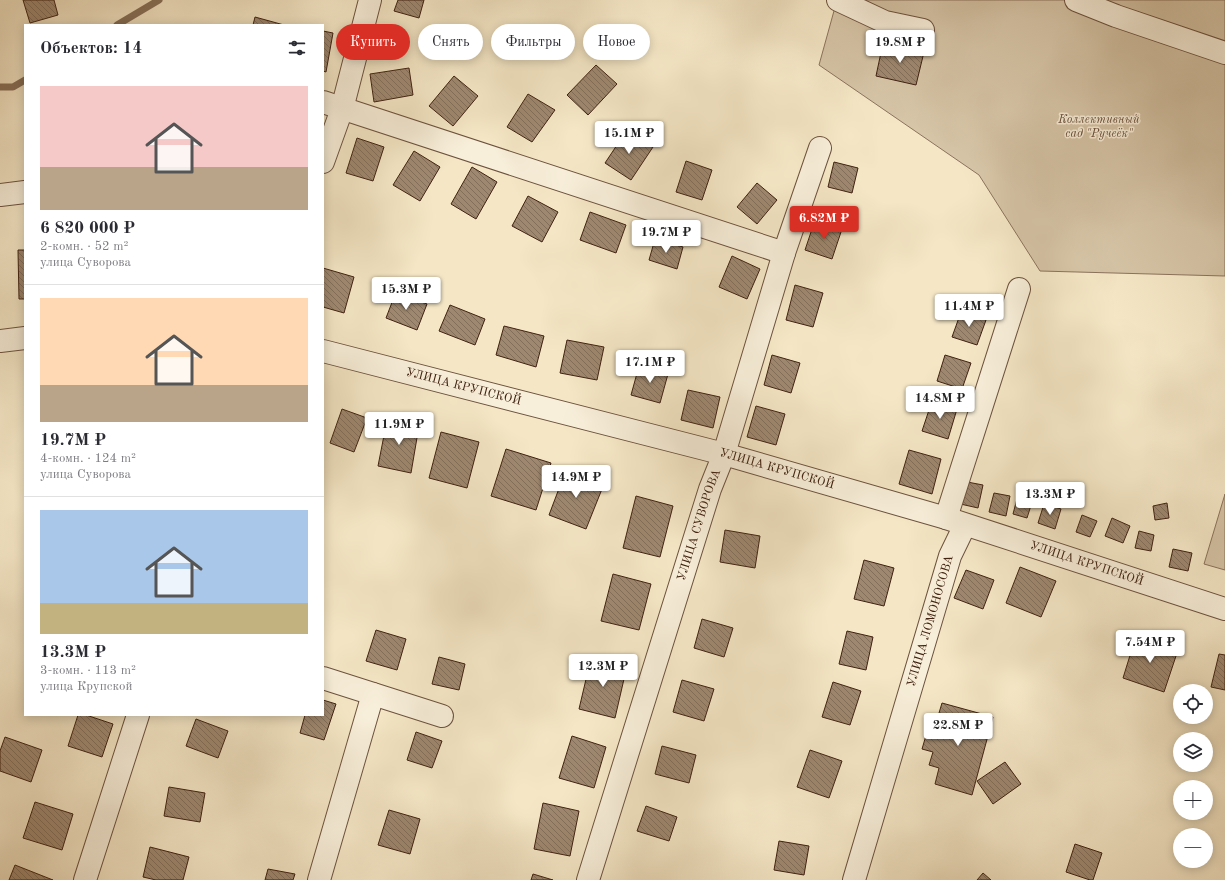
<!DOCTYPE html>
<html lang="ru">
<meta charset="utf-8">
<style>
body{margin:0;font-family:"Old Standard TT",serif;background:#f7f7f7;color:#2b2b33;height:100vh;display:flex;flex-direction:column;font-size:15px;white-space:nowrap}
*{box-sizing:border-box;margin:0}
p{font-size:13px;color:#7c7c81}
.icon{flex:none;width:22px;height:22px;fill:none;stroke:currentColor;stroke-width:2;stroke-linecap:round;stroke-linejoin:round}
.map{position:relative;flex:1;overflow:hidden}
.drawer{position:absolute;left:24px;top:24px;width:300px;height:692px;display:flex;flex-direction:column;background:#fff;border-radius:0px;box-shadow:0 2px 10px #0003}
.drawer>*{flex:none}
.guide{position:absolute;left:336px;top:24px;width:380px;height:36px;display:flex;gap:8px}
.tools{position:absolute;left:1173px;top:684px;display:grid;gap:8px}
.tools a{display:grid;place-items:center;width:40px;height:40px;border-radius:50%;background:#fff;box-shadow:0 2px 10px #0003;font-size:20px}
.price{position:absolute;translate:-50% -34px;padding:0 9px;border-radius:4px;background:#fff;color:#222;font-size:13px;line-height:26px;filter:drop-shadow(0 1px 2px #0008)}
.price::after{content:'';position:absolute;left:50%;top:24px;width:12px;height:9px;margin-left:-6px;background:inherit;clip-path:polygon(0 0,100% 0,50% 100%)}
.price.on{background:#d93025;color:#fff}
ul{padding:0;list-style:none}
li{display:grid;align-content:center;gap:8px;height:212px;padding:0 16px}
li+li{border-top:1px solid #e1e1e2}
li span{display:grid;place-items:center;height:124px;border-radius:0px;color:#555}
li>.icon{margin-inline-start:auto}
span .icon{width:72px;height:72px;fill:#fffc;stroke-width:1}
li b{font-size:17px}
h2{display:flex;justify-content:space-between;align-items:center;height:48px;padding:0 16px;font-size:17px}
.chip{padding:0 14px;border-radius:18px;background:#fff;box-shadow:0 2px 10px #0003;font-size:14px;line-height:36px}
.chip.on{background:#d93025;color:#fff}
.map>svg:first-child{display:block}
.green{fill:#d6c5a7;stroke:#8b735c}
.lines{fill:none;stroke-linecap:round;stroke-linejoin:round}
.stream{stroke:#877058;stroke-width:7}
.building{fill:url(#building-back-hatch);stroke:#402111}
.minor-casing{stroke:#6d523e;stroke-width:24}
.minor{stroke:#f8efda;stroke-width:22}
.labels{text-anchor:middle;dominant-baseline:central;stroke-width:3;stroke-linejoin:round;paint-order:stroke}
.park-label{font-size:12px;font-style:italic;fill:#664a36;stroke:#f8efda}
.street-label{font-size:12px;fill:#402111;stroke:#f8efda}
</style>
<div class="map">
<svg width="1225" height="880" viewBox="0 0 1225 880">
<defs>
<pattern id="building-back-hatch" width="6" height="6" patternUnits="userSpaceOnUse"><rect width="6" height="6" fill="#9e886f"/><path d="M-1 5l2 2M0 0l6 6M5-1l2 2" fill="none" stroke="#826f5a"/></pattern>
</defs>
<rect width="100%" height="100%" fill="#f5e7c6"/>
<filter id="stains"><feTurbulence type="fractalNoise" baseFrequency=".005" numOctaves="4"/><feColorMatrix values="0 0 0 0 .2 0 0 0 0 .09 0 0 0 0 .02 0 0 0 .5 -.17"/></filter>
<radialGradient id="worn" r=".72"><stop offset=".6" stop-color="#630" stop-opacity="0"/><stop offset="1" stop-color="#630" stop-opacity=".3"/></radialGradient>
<g class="green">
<path d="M 837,0 L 1225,0 L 1225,276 L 1040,271 L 979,175 L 819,65 Z"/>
<path d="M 1225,494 L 1225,570 L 1204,564 Z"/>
</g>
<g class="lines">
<g class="stream">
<path d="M 117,25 L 159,0"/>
<path d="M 0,87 L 13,87 L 25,80"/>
</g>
</g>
<g class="building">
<path d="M 23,0 L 54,0 L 58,15 L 30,23 Z"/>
<path d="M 398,0 L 424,0 L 419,18 L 394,11 Z"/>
<path d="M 255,17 L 284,25 L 253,25 Z"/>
<path d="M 323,31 L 333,33 L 326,72 L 323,71 Z"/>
<path d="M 883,43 L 924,52 L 916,85 L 876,76 Z"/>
<path d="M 596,65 L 617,84 L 588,115 L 567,95 Z"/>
<path d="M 409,68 L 413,95 L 374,102 L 370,74 Z"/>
<path d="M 454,76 L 478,96 L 453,126 L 429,106 Z"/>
<path d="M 528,94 L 555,110 L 532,142 L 507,127 Z"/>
<path d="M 627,130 L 653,147 L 631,180 L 605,163 Z"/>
<path d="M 357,138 L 384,147 L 373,181 L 346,173 Z"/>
<path d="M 414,151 L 440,167 L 420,201 L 393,185 Z"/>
<path d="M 686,161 L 712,170 L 702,200 L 676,192 Z"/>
<path d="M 834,162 L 858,168 L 852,193 L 828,187 Z"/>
<path d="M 472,167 L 497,182 L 476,219 L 451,204 Z"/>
<path d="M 757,183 L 777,200 L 757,224 L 737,207 Z"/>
<path d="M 528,196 L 558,212 L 542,242 L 512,226 Z"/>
<path d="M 590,212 L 626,225 L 616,253 L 580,240 Z"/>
<path d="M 815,220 L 842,229 L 832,259 L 805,250 Z"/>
<path d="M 655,239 L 683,247 L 677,269 L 649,260 Z"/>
<path d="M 18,250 L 25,250 L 25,299 L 19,299 Z"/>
<path d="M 732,256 L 760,269 L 747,299 L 719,287 Z"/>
<path d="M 323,268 L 354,277 L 344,313 L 323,307 Z"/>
<path d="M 795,285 L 823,293 L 813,327 L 786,320 Z"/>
<path d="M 396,292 L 427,304 L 417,330 L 386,318 Z"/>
<path d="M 450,305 L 485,319 L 475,345 L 439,331 Z"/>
<path d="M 961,312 L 986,320 L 977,345 L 952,337 Z"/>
<path d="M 504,326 L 544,336 L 536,367 L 496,355 Z"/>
<path d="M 567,340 L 604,347 L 597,380 L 560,373 Z"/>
<path d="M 772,355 L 800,363 L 791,393 L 764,385 Z"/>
<path d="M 945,355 L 971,363 L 962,389 L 937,381 Z"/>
<path d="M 639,366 L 668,374 L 660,403 L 631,395 Z"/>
<path d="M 688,390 L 720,397 L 713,428 L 681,420 Z"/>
<path d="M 932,401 L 957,409 L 948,439 L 922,431 Z"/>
<path d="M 756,406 L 785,414 L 776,445 L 747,437 Z"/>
<path d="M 342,409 L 367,418 L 354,452 L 330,443 Z"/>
<path d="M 387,420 L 419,426 L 411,473 L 378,466 Z"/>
<path d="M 441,432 L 479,442 L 467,488 L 429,478 Z"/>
<path d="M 506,449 L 551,463 L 536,510 L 491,496 Z"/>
<path d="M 909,450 L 941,459 L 932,494 L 899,484 Z"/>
<path d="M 566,470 L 604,484 L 586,529 L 549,515 Z"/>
<path d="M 962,481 L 983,485 L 978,508 L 956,503 Z"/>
<path d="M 994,493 L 1010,496 L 1006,516 L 989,512 Z"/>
<path d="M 1018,495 L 1033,499 L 1027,518 L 1013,514 Z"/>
<path d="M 636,496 L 673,506 L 660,557 L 623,548 Z"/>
<path d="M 1167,503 L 1169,518 L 1155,520 L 1153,506 Z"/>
<path d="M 1044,504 L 1061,509 L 1055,529 L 1038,523 Z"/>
<path d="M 1082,515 L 1097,521 L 1090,537 L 1076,532 Z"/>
<path d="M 1112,518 L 1130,526 L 1123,543 L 1105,536 Z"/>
<path d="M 725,530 L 760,536 L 755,568 L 720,562 Z"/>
<path d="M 1139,531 L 1154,535 L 1151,551 L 1135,548 Z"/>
<path d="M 1173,549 L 1192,553 L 1188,571 L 1169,567 Z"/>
<path d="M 864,560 L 894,568 L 884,606 L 854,599 Z"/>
<path d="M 1020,567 L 1056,581 L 1041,617 L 1006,603 Z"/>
<path d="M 966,570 L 994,580 L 983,609 L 954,598 Z"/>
<path d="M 613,574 L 651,584 L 639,630 L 601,621 Z"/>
<path d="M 702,619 L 733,628 L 724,657 L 694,648 Z"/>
<path d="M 376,630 L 406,639 L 397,670 L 366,661 Z"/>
<path d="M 847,631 L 873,637 L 866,670 L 839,664 Z"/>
<path d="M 1136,636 L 1178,650 L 1164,692 L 1123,678 Z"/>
<path d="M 1219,654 L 1225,655 L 1225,690 L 1211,687 Z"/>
<path d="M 439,657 L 465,664 L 459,690 L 432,684 Z"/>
<path d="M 591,658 L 627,666 L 615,718 L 579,709 Z"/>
<path d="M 682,680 L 714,689 L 704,721 L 673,712 Z"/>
<path d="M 833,682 L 861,691 L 850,725 L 822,717 Z"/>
<path d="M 323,700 L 336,704 L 324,740 L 300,733 L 305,715 L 323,715 Z"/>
<path d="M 942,703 L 993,717 L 972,795 L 935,784 L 939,768 L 929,765 L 933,752 L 922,749 L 930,722 L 936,723 Z"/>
<path d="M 78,715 L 86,715 L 113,724 L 102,757 L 68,746 Z"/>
<path d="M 196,719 L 228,731 L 218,758 L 186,746 Z"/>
<path d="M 416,732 L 442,741 L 432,768 L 407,760 Z"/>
<path d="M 572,736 L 606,747 L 594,788 L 559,778 Z"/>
<path d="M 5,737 L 42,750 L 31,782 L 0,771 L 0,751 Z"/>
<path d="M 662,746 L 696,755 L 689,783 L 655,774 Z"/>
<path d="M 810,750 L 842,761 L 829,798 L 797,787 Z"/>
<path d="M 1005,762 L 1021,784 L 993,804 L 977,781 Z"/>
<path d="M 169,787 L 205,793 L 200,822 L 164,816 Z"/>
<path d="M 35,802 L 73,814 L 62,850 L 23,838 Z"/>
<path d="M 543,803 L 579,811 L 570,856 L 534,849 Z"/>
<path d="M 646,806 L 677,817 L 669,841 L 637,831 Z"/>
<path d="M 389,810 L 420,819 L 410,854 L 378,845 Z"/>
<path d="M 779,841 L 809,846 L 804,875 L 774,870 Z"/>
<path d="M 1075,844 L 1102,853 L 1093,880 L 1090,880 L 1066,872 Z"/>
<path d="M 150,847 L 189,857 L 183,880 L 156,880 L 143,877 Z"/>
<path d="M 15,865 L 53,880 L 9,880 Z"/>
<path d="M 268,869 L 295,874 L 293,880 L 265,880 Z"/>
<path d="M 983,873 L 991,880 L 977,880 Z"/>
<path d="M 533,874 L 553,880 L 531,880 Z"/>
</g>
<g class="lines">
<g class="minor-casing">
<g id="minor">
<path d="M 838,0 L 885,22 L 923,30"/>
<path d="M 1076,0 L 1116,16 L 1225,53"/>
<path d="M 323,102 L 784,253"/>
<path d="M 323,162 L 342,109 L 370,0"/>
<path d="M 0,195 L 25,192"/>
<path d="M 0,341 L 25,338"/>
<path id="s1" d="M 323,351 L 724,454 L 946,518 L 1225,609"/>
<path d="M 946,518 L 1019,289"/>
<path d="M 323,678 L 442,716"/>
<path d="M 85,880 L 138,715"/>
<path d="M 319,880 L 373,694"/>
<path id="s2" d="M 588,880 L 710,489 L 724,454 L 784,253 L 820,148"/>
<path id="s3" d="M 854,880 L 950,556 L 965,525"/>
</g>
</g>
<use href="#minor" class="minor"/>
</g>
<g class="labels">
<g class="park-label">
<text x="1099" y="120">Коллективный<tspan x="1099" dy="14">сад "Ручеёк"</tspan></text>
</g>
<g class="street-label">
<text stroke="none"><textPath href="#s1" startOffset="145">УЛИЦА КРУПСКОЙ</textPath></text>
<text stroke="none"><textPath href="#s1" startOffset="469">УЛИЦА КРУПСКОЙ</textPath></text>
<text stroke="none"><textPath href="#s2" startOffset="372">УЛИЦА СУВОРОВА</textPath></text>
<text stroke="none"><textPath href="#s1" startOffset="793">УЛИЦА КРУПСКОЙ</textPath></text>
<text stroke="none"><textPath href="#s3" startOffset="270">УЛИЦА ЛОМОНОСОВА</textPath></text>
</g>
</g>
<rect width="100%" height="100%" filter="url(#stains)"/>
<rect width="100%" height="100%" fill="url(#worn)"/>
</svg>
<div class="tools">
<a><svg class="icon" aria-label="locate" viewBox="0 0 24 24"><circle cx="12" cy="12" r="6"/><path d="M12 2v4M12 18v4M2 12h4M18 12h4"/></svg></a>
<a><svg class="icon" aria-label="layers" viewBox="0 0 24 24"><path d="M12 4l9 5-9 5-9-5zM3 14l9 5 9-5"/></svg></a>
<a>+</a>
<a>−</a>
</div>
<b class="price" style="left:900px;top:64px">19.8M ₽</b>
<b class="price" style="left:629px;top:155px">15.1M ₽</b>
<b class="price on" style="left:824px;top:240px">6.82M ₽</b>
<b class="price" style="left:666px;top:254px">19.7M ₽</b>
<b class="price" style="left:406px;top:311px">15.3M ₽</b>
<b class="price" style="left:969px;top:328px">11.4M ₽</b>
<b class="price" style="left:650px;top:384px">17.1M ₽</b>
<b class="price" style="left:940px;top:420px">14.8M ₽</b>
<b class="price" style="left:399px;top:446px">11.9M ₽</b>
<b class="price" style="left:576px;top:499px">14.9M ₽</b>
<b class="price" style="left:1050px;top:516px">13.3M ₽</b>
<b class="price" style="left:1150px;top:664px">7.54M ₽</b>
<b class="price" style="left:603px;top:688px">12.3M ₽</b>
<b class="price" style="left:958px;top:747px">22.8M ₽</b>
<div class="guide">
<a class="chip on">Купить</a>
<a class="chip">Снять</a>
<a class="chip">Фильтры</a>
<a class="chip">Новое</a>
</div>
<section class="drawer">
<h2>Объектов: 14<svg class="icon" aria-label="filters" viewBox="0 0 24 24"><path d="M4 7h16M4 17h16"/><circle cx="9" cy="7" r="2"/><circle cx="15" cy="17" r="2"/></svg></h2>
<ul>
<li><span style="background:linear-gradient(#f6c9c9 65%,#b9a48a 0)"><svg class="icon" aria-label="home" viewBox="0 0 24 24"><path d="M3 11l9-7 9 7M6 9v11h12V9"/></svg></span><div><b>6 820 000 ₽</b><p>2-комн. · 52 m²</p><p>улица Суворова</p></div></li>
<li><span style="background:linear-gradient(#ffd9b3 70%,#b9a48a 0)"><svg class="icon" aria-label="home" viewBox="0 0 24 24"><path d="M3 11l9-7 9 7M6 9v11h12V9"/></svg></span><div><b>19.7M ₽</b><p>4-комн. · 124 m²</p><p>улица Суворова</p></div></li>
<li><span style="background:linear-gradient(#a9c7e8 75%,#c2b280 0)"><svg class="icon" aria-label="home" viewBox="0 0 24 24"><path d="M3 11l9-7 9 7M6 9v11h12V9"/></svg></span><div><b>13.3M ₽</b><p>3-комн. · 113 m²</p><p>улица Крупской</p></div></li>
</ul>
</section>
</div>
